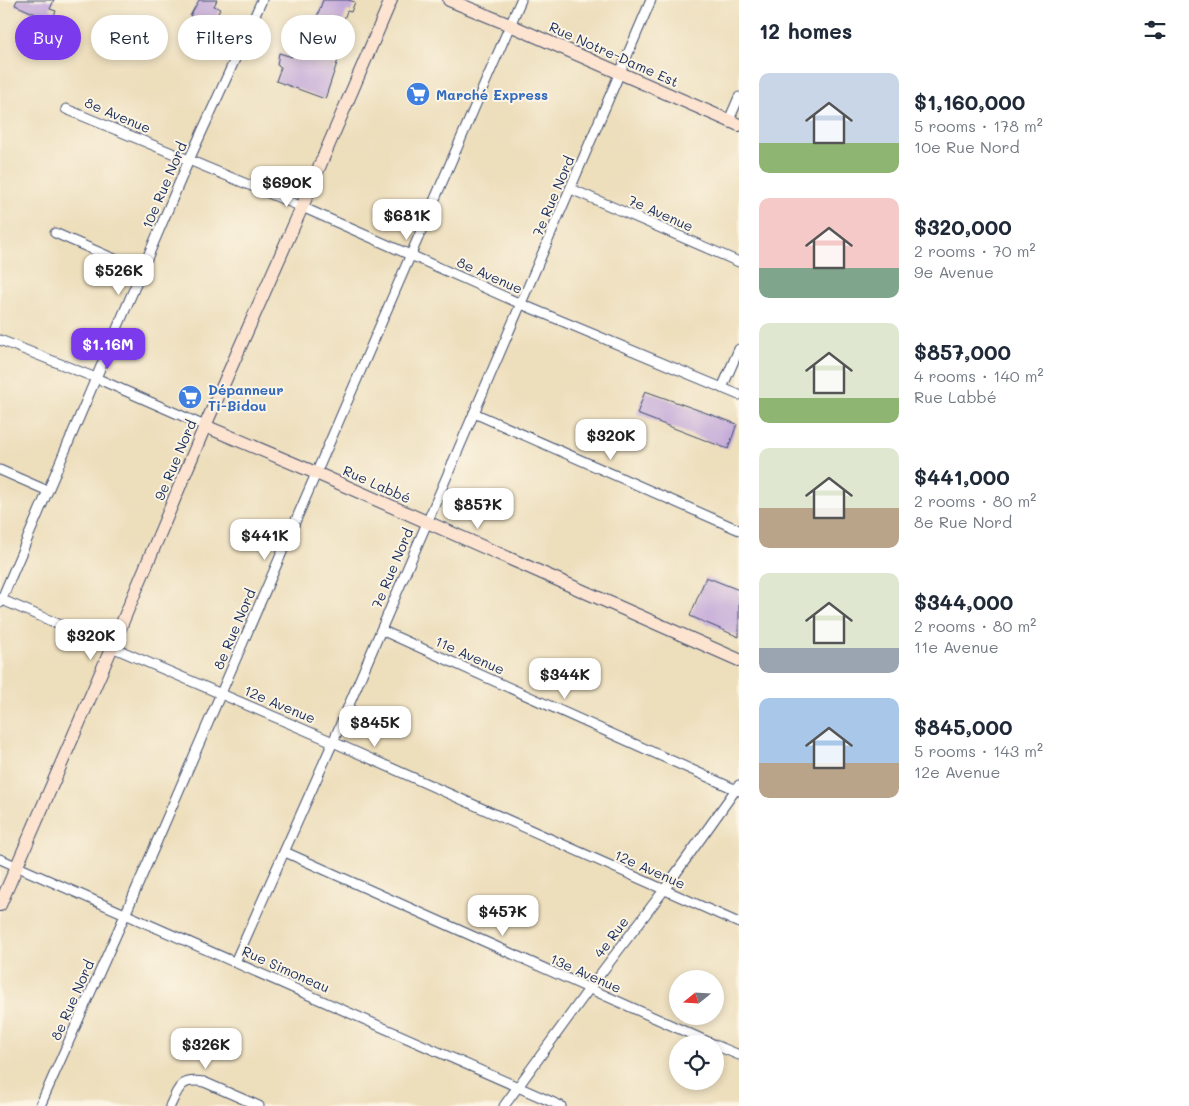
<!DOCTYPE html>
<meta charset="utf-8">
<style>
body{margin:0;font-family:Mali,sans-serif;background:#f6f6f7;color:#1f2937;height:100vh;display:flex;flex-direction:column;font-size:19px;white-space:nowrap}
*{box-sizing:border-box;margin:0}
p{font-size:16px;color:#747a83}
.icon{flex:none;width:28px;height:28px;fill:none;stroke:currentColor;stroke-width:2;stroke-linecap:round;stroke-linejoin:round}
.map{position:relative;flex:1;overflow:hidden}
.panel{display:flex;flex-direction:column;background:#fff;width:450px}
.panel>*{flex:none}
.hud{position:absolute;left:15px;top:15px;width:475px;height:45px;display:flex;gap:10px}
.needle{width:32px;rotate:252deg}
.fabs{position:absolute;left:669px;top:970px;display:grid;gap:10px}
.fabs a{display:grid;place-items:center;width:55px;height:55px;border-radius:50%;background:#fff;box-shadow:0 2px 8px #0003;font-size:25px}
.price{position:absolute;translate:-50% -42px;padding:0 11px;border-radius:10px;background:#fff;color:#222;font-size:16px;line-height:32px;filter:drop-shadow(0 1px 2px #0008)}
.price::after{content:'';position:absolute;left:50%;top:30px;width:15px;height:11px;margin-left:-8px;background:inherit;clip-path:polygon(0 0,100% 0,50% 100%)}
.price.on{background:#7c3aed;color:#fff}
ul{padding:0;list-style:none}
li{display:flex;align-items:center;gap:15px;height:125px;padding:0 20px}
li span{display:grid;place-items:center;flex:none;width:140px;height:100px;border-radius:10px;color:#555}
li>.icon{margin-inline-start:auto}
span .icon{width:60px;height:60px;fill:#fffc;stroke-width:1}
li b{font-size:21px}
h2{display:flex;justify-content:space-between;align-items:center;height:60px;padding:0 20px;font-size:21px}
.pill{padding:0 18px;border-radius:22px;background:#fff;box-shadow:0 2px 8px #0003;font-size:18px;line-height:45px}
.pill.on{background:#7c3aed;color:#fff}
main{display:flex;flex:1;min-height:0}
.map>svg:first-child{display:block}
.building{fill:#c5abd9}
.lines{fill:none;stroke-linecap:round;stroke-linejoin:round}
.street-casing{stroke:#3a496c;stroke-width:11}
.secondary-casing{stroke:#3a496c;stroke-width:14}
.street{stroke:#fff;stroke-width:9}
.secondary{stroke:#fde4d1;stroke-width:12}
.labels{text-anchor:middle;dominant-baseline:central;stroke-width:4;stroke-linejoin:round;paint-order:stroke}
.street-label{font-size:14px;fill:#1b2f5e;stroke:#fcf5e5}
.shop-label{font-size:14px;font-weight:bold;fill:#366cbe;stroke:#fcf5e5;text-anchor:start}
</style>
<main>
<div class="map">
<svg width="739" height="1106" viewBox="0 0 739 1106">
<rect width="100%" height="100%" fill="#fcf5e5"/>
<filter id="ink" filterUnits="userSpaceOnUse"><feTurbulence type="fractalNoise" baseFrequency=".02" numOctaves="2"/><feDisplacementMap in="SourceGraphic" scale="10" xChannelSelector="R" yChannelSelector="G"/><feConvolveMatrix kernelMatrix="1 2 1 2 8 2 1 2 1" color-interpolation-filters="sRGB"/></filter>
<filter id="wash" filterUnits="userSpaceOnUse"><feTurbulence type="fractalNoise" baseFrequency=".0096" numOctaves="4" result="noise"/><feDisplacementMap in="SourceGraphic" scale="20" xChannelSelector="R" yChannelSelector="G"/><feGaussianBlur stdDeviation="1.12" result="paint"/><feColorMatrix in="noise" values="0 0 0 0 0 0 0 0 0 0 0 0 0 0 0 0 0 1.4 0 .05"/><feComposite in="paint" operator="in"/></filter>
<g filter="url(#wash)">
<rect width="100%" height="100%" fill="#eddebc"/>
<g id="blocks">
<g class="building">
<path d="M 17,0 L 54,0 L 50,9 L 56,11 L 52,21 L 15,5 Z"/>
<path d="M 199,0 L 217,0 L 214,6 L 220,9 L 212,25 L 190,16 Z"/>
<path d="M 323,0 L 348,0 L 355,2 L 351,12 L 347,11 L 331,55 L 339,57 L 325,99 L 276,81 L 281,67 L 277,65 L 279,53 L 292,57 L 299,42 L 307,45 Z"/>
<path d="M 645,391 L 737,424 L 728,449 L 637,414 Z"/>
<path d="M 706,577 L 739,590 L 739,637 L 690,616 Z"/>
</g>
</g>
</g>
<g filter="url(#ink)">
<use href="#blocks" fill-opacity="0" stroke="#3a496c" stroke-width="1"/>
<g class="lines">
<g class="street-casing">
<g id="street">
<path d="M 66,109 L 302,207 L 521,304 L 739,395"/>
<path d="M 729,120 L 739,97"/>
<path d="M 571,189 L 739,262"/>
<path d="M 55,233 L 142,271"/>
<path d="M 0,340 L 96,378 L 205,426"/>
<path d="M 722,388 L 739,349"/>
<path d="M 474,413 L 739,530"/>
<path d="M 0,470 L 48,491"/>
<path d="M 0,599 L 333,742 L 739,923"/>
<path d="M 0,603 L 189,160 L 262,0"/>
<path d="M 381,630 L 739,791"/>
<path d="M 285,852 L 713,1044"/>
<path d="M 0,859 L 561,1106"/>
<path d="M 235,962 L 333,742 L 651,0"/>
<path d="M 715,1045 L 739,1055"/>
<path d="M 40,1106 L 125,915 L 521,0"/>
<path d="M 170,1106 C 179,1087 181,1078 204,1082 L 259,1106"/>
<path d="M 504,1106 L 589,989 L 664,890 L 739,785"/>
</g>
</g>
<g class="secondary-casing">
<g id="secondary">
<path d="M 449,0 L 510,25 L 739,125"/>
<path d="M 205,426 L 316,473 L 739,660"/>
<path d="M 0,905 L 112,647 L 205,426 L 302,207 L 391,0"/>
</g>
</g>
<use href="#street" class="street"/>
<use href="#secondary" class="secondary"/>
</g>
</g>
<defs>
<g id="supermarket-disc" transform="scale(1.25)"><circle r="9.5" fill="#3f7fe0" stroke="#fcf5e5"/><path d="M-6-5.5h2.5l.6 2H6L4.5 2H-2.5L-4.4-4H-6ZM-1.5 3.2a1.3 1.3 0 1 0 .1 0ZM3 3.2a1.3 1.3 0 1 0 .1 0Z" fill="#fff"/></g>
</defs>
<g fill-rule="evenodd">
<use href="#supermarket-disc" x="418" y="94"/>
<use href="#supermarket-disc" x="190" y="397"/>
</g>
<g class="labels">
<g class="street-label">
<text transform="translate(614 54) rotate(24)">Rue Notre-Dame Est</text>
<text transform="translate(118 115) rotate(23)">8e Avenue</text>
<text transform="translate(164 185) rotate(-67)">10e Rue Nord</text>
<text transform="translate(553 196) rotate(-67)">7e Rue Nord</text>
<text transform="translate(661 213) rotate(24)">7e Avenue</text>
<text transform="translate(490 275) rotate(24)">8e Avenue</text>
<text transform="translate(175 460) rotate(-67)">9e Rue Nord</text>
<text transform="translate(377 484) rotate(24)">Rue Labbé</text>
<text transform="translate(392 568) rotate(-67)">7e Rue Nord</text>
<text transform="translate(234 629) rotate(-67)">8e Rue Nord</text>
<text transform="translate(470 655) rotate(24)">11e Avenue</text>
<text transform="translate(280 704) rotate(23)">12e Avenue</text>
<text transform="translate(650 869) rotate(24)">12e Avenue</text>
<text transform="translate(611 937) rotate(-53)">4e Rue</text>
<text transform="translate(286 969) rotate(24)">Rue Simoneau</text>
<text transform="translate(586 973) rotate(24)">13e Avenue</text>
<text transform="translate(72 1000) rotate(-66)">8e Rue Nord</text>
</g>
<g class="shop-label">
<text x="436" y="94">Marché Express</text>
<text x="208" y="389">Dépanneur<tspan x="208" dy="16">Ti-Bidou</tspan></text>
</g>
</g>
</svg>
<div class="fabs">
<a><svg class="needle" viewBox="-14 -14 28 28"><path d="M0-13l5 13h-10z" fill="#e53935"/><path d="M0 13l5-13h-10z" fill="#747a83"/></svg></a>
<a><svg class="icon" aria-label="locate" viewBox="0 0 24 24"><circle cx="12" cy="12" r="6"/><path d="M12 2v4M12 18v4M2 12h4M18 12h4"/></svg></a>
</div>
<b class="price" style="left:287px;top:208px">$690K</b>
<b class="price" style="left:407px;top:241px">$681K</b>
<b class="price" style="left:119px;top:296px">$526K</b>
<b class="price on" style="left:108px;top:370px">$1.16M</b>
<b class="price" style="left:611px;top:461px">$320K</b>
<b class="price" style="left:478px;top:530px">$857K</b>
<b class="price" style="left:265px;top:561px">$441K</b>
<b class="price" style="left:91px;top:661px">$320K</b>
<b class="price" style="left:565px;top:700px">$344K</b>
<b class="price" style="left:375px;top:748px">$845K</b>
<b class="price" style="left:503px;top:937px">$457K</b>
<b class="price" style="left:206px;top:1070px">$326K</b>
<div class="hud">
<a class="pill on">Buy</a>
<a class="pill">Rent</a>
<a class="pill">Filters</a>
<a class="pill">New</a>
</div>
</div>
<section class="panel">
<h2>12 homes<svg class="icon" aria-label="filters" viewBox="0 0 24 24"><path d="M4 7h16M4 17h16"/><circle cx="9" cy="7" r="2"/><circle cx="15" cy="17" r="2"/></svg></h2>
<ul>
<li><span style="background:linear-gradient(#c9d6e8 70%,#8fb573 0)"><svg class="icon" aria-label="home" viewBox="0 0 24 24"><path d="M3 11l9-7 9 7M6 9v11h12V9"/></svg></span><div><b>$1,160,000</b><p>5 rooms · 178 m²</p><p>10e Rue Nord</p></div></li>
<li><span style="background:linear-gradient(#f6c9c9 70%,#7fa58c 0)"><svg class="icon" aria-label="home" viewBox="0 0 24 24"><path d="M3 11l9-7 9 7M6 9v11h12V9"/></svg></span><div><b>$320,000</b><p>2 rooms · 70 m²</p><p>9e Avenue</p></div></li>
<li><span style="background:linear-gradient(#dfe7d0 75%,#8fb573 0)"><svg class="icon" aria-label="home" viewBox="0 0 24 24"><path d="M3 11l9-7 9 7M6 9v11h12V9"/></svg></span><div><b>$857,000</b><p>4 rooms · 140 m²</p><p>Rue Labbé</p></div></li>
<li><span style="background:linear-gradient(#dfe7d0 60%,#b9a48a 0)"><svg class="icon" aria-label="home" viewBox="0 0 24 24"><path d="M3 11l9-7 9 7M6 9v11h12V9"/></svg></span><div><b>$441,000</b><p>2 rooms · 80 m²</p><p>8e Rue Nord</p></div></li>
<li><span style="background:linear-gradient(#dfe7d0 75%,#9aa5b1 0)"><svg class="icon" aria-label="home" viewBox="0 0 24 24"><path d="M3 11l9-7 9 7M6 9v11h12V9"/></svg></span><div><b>$344,000</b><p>2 rooms · 80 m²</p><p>11e Avenue</p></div></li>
<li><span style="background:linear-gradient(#a9c7e8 65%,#b9a48a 0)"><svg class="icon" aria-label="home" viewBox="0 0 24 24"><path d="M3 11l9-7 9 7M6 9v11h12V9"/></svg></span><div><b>$845,000</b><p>5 rooms · 143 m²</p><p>12e Avenue</p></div></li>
</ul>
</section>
</main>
